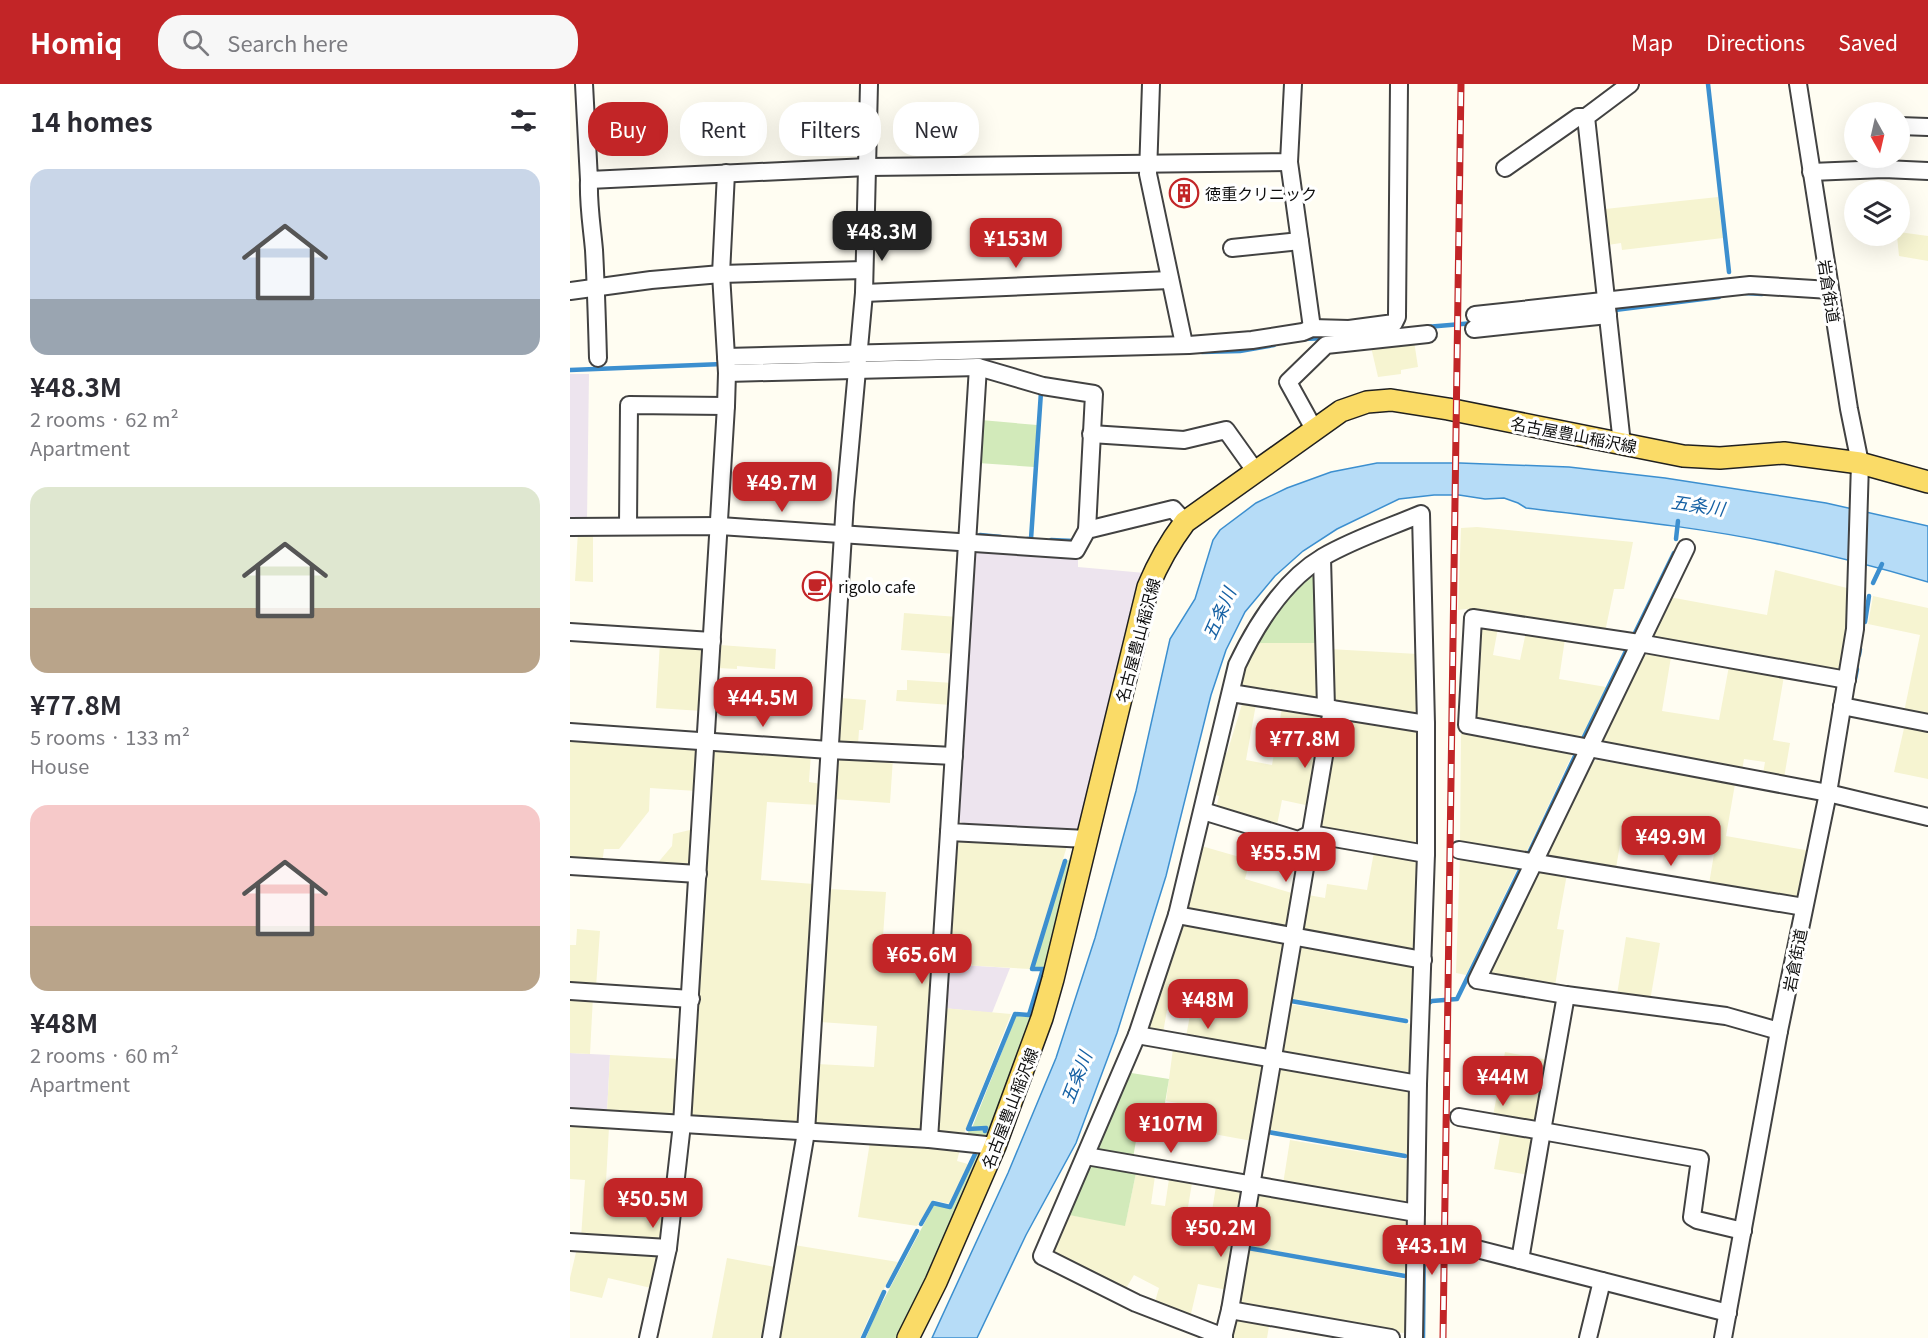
<!DOCTYPE html>
<meta charset="utf-8">
<style>
body{margin:0;font-family:Georgia,"Noto Sans JP",serif;background:#f7f7f7;color:#2b2b33;height:100vh;display:flex;flex-direction:column;font-size:22px;white-space:nowrap}
*{box-sizing:border-box;margin:0}
p{font-size:20px;color:#7c7c81}
.icon{flex:none;width:33px;height:33px;fill:none;stroke:currentColor;stroke-width:2;stroke-linecap:round;stroke-linejoin:round}
.map{position:relative;flex:1;overflow:hidden}
.side{display:flex;flex-direction:column;background:#fff;width:570px}
.side>*{flex:none}
.guide{position:absolute;left:18px;top:18px;width:570px;height:54px;display:flex;gap:12px}
.needle{width:39px;rotate:172deg}
.buttons{position:absolute;left:1274px;top:18px;display:grid;gap:12px}
.buttons a{display:grid;place-items:center;width:66px;height:66px;border-radius:50%;background:#fff;box-shadow:0 6px 24px #0002;font-size:30px}
.price{position:absolute;translate:-50% -51px;padding:0 14px;border-radius:12px;background:#c22527;color:#fff;font-size:20px;line-height:39px;filter:drop-shadow(0 2px 3px #0008)}
.price::after{content:'';position:absolute;left:50%;top:36px;width:18px;height:14px;margin-left:-9px;background:inherit;clip-path:polygon(0 0,100% 0,50% 100%)}
.price.selected{background:#222;color:#fff}
ul{padding:0;list-style:none}
li{display:grid;align-content:center;gap:12px;height:318px;padding:0 30px}
li span{display:grid;place-items:center;height:186px;border-radius:18px;color:#555}
li>.icon{margin-inline-start:auto}
span .icon{width:108px;height:108px;fill:#fffc;stroke-width:1}
li b{font-size:26px}
h2{display:flex;justify-content:space-between;align-items:center;height:72px;padding:0 30px;font-size:26px}
.chip{padding:0 21px;border-radius:24px;background:#fff;box-shadow:0 6px 24px #0002;font-size:21px;line-height:54px}
.chip.selected{background:#c22527;color:#fff}
header{display:flex;align-items:center;gap:36px;box-sizing:border-box;height:84px;padding:0 30px;background:#c22527;color:#fff}
header strong{font-size:28px}
nav{display:flex;gap:33px;margin-inline-start:auto;font-size:21px}
.search{width:420px;height:54px;background:#f7f7f7;display:flex;align-items:center;gap:15px;box-sizing:border-box;padding:0 21px;border-radius:24px;color:#7c7c81;font-size:22px}
main{display:flex;flex:1;min-height:0}
.map>svg:first-child{display:block}
.industrial{fill:#ede4ee}
.farmland{fill:#f6f4d1}
.green{fill:#d2eaba}
.water{fill:#b6dcf7;stroke:#3c8fcf;stroke-width:1.5}
.lines{fill:none;stroke-linecap:round;stroke-linejoin:round}
.stream{stroke:#3c8fcf;stroke-width:4.5}
.minor-casing{stroke:#424242;stroke-width:20}
.major-casing{stroke:#202020;stroke-width:24}
.minor{stroke:#fff;stroke-width:16}
.major{stroke:#fadb67;stroke-width:21}
.rail-casing{stroke:#c22527;stroke-width:7}
.rail{stroke:#fff;stroke-width:4.5;stroke-dasharray:14;stroke-linecap:butt}
.labels{text-anchor:middle;dominant-baseline:central;stroke-width:6;stroke-linejoin:round;paint-order:stroke}
.poi-label{font-size:16px;fill:#0f0f0f;stroke:#fff;text-anchor:start}
.street-label{font-size:16px;fill:#0f0f0f;stroke:#fff}
.water-label{font-size:18px;font-style:italic;fill:#1661a4;stroke:#fff}
</style>
<header>
<strong>Homiq</strong>
<div class="search"><svg class="icon" aria-label="search" viewBox="0 0 24 24"><circle cx="10" cy="10" r="6"/><path d="M15 15l6 6"/></svg>Search here</div>
<nav><a>Map</a><a>Directions</a><a>Saved</a></nav>
</header>
<main>
<section class="side">
<h2>14 homes<svg class="icon" aria-label="filters" viewBox="0 0 24 24"><path d="M4 7h16M4 17h16"/><circle cx="9" cy="7" r="2"/><circle cx="15" cy="17" r="2"/></svg></h2>
<ul>
<li><span style="background:linear-gradient(#c9d6e8 70%,#9aa5b1 0)"><svg class="icon" aria-label="home" viewBox="0 0 24 24"><path d="M3 11l9-7 9 7M6 9v11h12V9"/></svg></span><div><b>¥48.3M</b><p>2 rooms · 62 m²</p><p>Apartment</p></div></li>
<li><span style="background:linear-gradient(#dfe7d0 65%,#b9a48a 0)"><svg class="icon" aria-label="home" viewBox="0 0 24 24"><path d="M3 11l9-7 9 7M6 9v11h12V9"/></svg></span><div><b>¥77.8M</b><p>5 rooms · 133 m²</p><p>House</p></div></li>
<li><span style="background:linear-gradient(#f6c9c9 65%,#b9a48a 0)"><svg class="icon" aria-label="home" viewBox="0 0 24 24"><path d="M3 11l9-7 9 7M6 9v11h12V9"/></svg></span><div><b>¥48M</b><p>2 rooms · 60 m²</p><p>Apartment</p></div></li>
</ul>
</section>
<div class="map">
<svg width="1358" height="1254" viewBox="0 0 1358 1254">
<rect width="100%" height="100%" fill="#fffdf2"/>
<g class="industrial">
<path d="M 0,290 L 19,290 L 17,437 L 0,437 Z"/>
<path d="M 410,466 L 508,471 L 508,483 L 575,489 L 513,748 L 396,743 L 388,735 L 403,469 Z"/>
<path d="M 376,880 L 440,884 L 422,929 L 373,924 Z"/>
<path d="M 0,969 L 40,971 L 37,1029 L 0,1028 Z"/>
</g>
<g class="farmland">
<path d="M 1148,113 L 1153,154 L 1052,166 L 1051,159 L 1038,161 L 1035,125 Z"/>
<path d="M 1329,148 L 1358,152 L 1358,177 L 1329,172 L 1327,152 L 1329,152 Z"/>
<path d="M 844,257 L 848,283 L 831,286 L 831,290 L 808,293 L 801,263 Z"/>
<path d="M 907,443 L 1063,458 L 1054,505 L 1044,505 L 1035,548 L 896,525 L 888,526 L 891,444 Z"/>
<path d="M 23,447 L 23,498 L 5,497 L 8,448 Z"/>
<path d="M 1205,486 L 1277,504 L 1278,546 L 1273,585 L 1268,588 L 1085,558 L 1081,551 L 1099,513 L 1197,531 Z"/>
<path d="M 1303,512 L 1358,524 L 1358,633 L 1334,628 L 1350,551 L 1298,540 Z"/>
<path d="M 334,529 L 388,533 L 385,570 L 331,566 Z"/>
<path d="M 914,541 L 928,544 L 923,571 L 950,576 L 956,548 L 995,555 L 989,595 L 1036,603 L 1010,657 L 909,638 L 905,632 L 908,544 Z"/>
<path d="M 90,558 L 131,561 L 136,566 L 132,627 L 86,624 Z"/>
<path d="M 683,559 L 748,559 L 749,618 L 667,603 Z"/>
<path d="M 150,561 L 206,565 L 205,585 L 167,582 L 167,585 L 148,584 Z"/>
<path d="M 759,565 L 848,570 L 851,630 L 847,633 L 760,620 Z"/>
<path d="M 1080,569 L 1101,573 L 1092,627 L 1149,636 L 1159,582 L 1214,592 L 1203,656 L 1220,659 L 1214,694 L 1193,690 L 1195,678 L 1174,675 L 1172,687 L 1030,659 L 1072,573 Z"/>
<path d="M 337,596 L 383,599 L 381,621 L 326,617 L 327,606 L 337,606 Z"/>
<path d="M 271,614 L 296,616 L 293,646 L 289,646 L 288,661 L 271,660 L 267,656 Z"/>
<path d="M 673,617 L 686,620 L 676,676 L 702,681 L 712,624 L 750,631 L 753,638 L 740,722 L 712,716 L 707,741 L 646,724 L 649,712 L 641,710 L 650,668 L 657,669 Z"/>
<path d="M 773,635 L 846,648 L 850,651 L 850,758 L 844,761 L 754,746 L 750,742 L 767,640 Z"/>
<path d="M 1335,640 L 1358,645 L 1358,695 L 1324,688 Z"/>
<path d="M 891,647 L 1003,669 L 956,769 L 890,758 Z"/>
<path d="M 0,654 L 125,662 L 129,667 L 126,707 L 80,704 L 79,727 L 49,765 L 34,765 L 32,780 L 0,778 Z"/>
<path d="M 143,666 L 241,669 L 239,698 L 251,700 L 250,721 L 197,718 L 191,796 L 244,800 L 228,1037 L 224,1040 L 124,1033 L 122,1030 Z"/>
<path d="M 266,674 L 323,674 L 320,719 L 263,715 Z"/>
<path d="M 1027,676 L 1165,700 L 1156,752 L 1241,767 L 1232,813 L 1227,814 L 1139,800 L 1147,752 L 1054,737 L 1046,784 L 978,773 L 976,768 L 1020,679 Z"/>
<path d="M 124,745 L 121,779 L 117,783 L 86,781 L 102,762 L 103,750 Z"/>
<path d="M 390,757 L 497,762 L 460,885 L 376,880 L 385,759 Z"/>
<path d="M 628,761 L 680,776 L 675,795 L 725,810 L 718,843 L 611,827 Z"/>
<path d="M 804,768 L 843,775 L 849,780 L 848,864 L 844,868 L 738,849 L 733,843 L 738,811 L 755,814 L 757,800 L 797,806 Z"/>
<path d="M 890,772 L 949,781 L 896,891 L 886,889 Z"/>
<path d="M 975,787 L 997,790 L 987,845 L 994,846 L 985,902 L 923,891 L 921,886 L 968,790 Z"/>
<path d="M 258,805 L 316,808 L 313,853 L 368,856 L 356,1044 L 351,1048 L 271,1043 L 270,1041 L 247,1040 L 243,1036 L 247,980 L 304,983 L 307,942 L 250,938 Z"/>
<path d="M 616,840 L 712,857 L 715,861 L 696,966 L 616,953 L 620,931 L 597,926 L 593,949 L 575,945 L 610,841 Z"/>
<path d="M 7,845 L 30,847 L 26,903 L 0,901 L 0,861 L 6,861 Z"/>
<path d="M 1056,853 L 1090,859 L 1080,917 L 1047,911 Z"/>
<path d="M 734,861 L 841,880 L 846,887 L 846,915 L 841,917 L 841,935 L 720,915 L 729,865 Z"/>
<path d="M 0,911 L 23,912 L 20,970 L 0,969 Z"/>
<path d="M 719,920 L 841,940 L 841,988 L 837,991 L 714,971 L 712,966 Z"/>
<path d="M 373,924 L 441,930 L 394,1050 L 369,1048 L 366,1046 Z"/>
<path d="M 603,965 L 690,979 L 694,985 L 682,1057 L 638,1049 L 642,1025 L 596,1017 Z"/>
<path d="M 935,968 L 978,976 L 967,1036 L 960,1039 L 923,1032 Z"/>
<path d="M 40,971 L 111,975 L 108,1028 L 101,1033 L 37,1029 Z"/>
<path d="M 712,983 L 836,1006 L 841,1011 L 840,1071 L 696,1045 L 706,987 Z"/>
<path d="M 0,1041 L 39,1043 L 36,1098 L 98,1103 L 92,1155 L 87,1159 L 11,1154 L 15,1096 L 0,1095 Z"/>
<path d="M 931,1047 L 961,1052 L 965,1057 L 959,1091 L 924,1085 Z"/>
<path d="M 720,1056 L 840,1076 L 839,1120 L 713,1100 Z"/>
<path d="M 300,1058 L 390,1065 L 387,1077 L 398,1080 L 380,1120 L 363,1116 L 347,1142 L 288,1133 Z"/>
<path d="M 566,1089 L 585,1092 L 581,1120 L 595,1122 L 599,1095 L 622,1099 L 618,1123 L 642,1127 L 646,1102 L 669,1106 L 671,1109 L 672,1113 L 657,1206 L 628,1200 L 620,1234 L 584,1221 L 589,1204 L 564,1191 L 555,1206 L 478,1167 L 494,1130 L 555,1141 Z"/>
<path d="M 689,1110 L 832,1134 L 839,1140 L 839,1190 L 677,1162 L 685,1113 Z"/>
<path d="M 224,1161 L 328,1178 L 299,1233 L 290,1254 L 209,1254 Z"/>
<path d="M 7,1164 L 85,1168 L 89,1172 L 81,1204 L 38,1194 L 32,1214 L 0,1207 L 0,1194 Z"/>
<path d="M 676,1165 L 839,1196 L 838,1248 L 833,1249 L 673,1221 L 668,1215 Z"/>
<path d="M 157,1174 L 205,1183 L 193,1254 L 142,1254 Z"/>
<path d="M 668,1236 L 699,1242 L 697,1254 L 659,1254 L 662,1239 Z"/>
</g>
<g class="green">
<path d="M 411,336 L 467,341 L 464,383 L 408,379 Z"/>
<path d="M 746,484 L 748,559 L 683,559 L 692,541 Z"/>
<path d="M 502,767 L 506,773 L 477,895 L 422,1050 L 409,1052 L 397,1051 L 399,1046 L 415,1046 L 414,1048 L 416,1048 L 417,1044 L 402,1044 L 446,932 L 460,933 L 474,884 L 464,883 L 496,777 L 499,776 Z"/>
<path d="M 555,988 L 599,995 L 589,1055 L 567,1051 L 563,1074 L 523,1067 Z"/>
<path d="M 409,1065 L 414,1071 L 329,1254 L 296,1254 L 304,1234 L 364,1121 L 381,1124 Z"/>
<path d="M 516,1081 L 566,1089 L 555,1142 L 494,1130 Z"/>
</g>
<path class="water" d="M 807,379 L 890,379 L 999,383 L 1095,394 L 1256,419 L 1358,442 L 1358,498 C 1307,483 1256,470 1204,459 C 1122,442 1038,434 956,424 L 948,419 L 934,414 L 915,415 L 889,411 L 864,411 L 829,415 L 767,445 L 733,467 L 705,492 L 675,528 L 656,566 L 641,611 L 596,792 L 547,949 L 506,1059 L 456,1151 L 407,1254 L 362,1254 L 438,1089 L 486,974 L 525,854 L 566,707 L 600,555 L 625,515 L 643,456 L 650,446 L 686,419 L 717,404 L 761,388 Z"/>
<g class="lines">
<g class="stream">
<path d="M 1138,0 L 1159,188"/>
<path d="M 1175,209 L 1192,210"/>
<path d="M 1045,226 L 1149,213"/>
<path d="M 856,243 L 904,239"/>
<path d="M 733,255 L 758,254"/>
<path d="M 632,268 L 670,267 L 704,261"/>
<path d="M 0,286 L 153,280"/>
<path d="M 410,451 L 431,453"/>
<path d="M 457,455 L 461,455 L 471,308"/>
<path d="M 1106,455 L 1108,437"/>
<path d="M 481,456 L 504,457"/>
<path d="M 1303,499 L 1312,480"/>
<path d="M 1295,538 L 1299,512"/>
<path d="M 1064,551 L 1104,469"/>
<path d="M 1289,571 L 1290,565"/>
<path d="M 1285,595 L 1287,585"/>
<path d="M 1012,657 L 1056,567"/>
<path d="M 959,769 L 1006,670"/>
<path d="M 721,917 L 836,937"/>
<path d="M 856,921 L 862,917 L 887,915 L 951,784"/>
<path d="M 415,1047 L 416,1044 L 398,1045 L 445,930 L 459,931 L 473,885 L 462,885 L 495,777"/>
<path d="M 698,1048 L 835,1072"/>
<path d="M 351,1140 L 363,1119 L 380,1123 L 406,1068 L 405,1064"/>
<path d="M 678,1164 L 835,1192"/>
<path d="M 318,1202 L 347,1147"/>
<path d="M 293,1254 L 314,1208"/>
<path d="M 853,1254 L 854,1149"/>
</g>
<g class="minor-casing">
<g id="minor">
<path d="M 14,0 L 19,96 L 298,83 L 719,78 L 723,0"/>
<path d="M 581,0 L 578,90 L 614,260"/>
<path d="M 1329,42 L 1358,43"/>
<path d="M 719,78 L 742,244"/>
<path d="M 935,84 L 1008,33 L 1016,33"/>
<path d="M 1241,88 L 1314,85 L 1358,87"/>
<path d="M 19,96 C 18,120 22,143 24,166 C 26,202 27,238 28,274"/>
<path d="M 662,164 L 730,157"/>
<path d="M 0,207 L 81,196 L 151,190 L 294,186"/>
<path d="M 294,209 L 600,196"/>
<path d="M 905,231 L 1180,201 L 1260,206"/>
<path d="M 904,245 L 1038,231"/>
<path d="M 156,273 L 619,261 L 682,256 L 733,248 L 742,244 L 779,245 L 824,239 L 827,233 L 829,0"/>
<path d="M 408,283 L 379,748 L 517,755"/>
<path d="M 157,289 L 408,283 L 473,302 L 524,310 L 517,446"/>
<path d="M 744,345 L 718,298 L 756,261 L 858,250"/>
<path d="M 521,350 L 614,356 L 656,346 L 686,388"/>
<path d="M 1052,360 L 1016,33 L 1060,0"/>
<path d="M 58,442 L 59,321 L 156,322"/>
<path d="M 0,443 L 150,442 L 506,466 L 517,446 L 603,425 L 615,438"/>
<path d="M 1116,464 L 907,896 L 996,911 L 1156,932 L 1209,947"/>
<path d="M 752,474 L 756,624"/>
<path d="M 0,548 L 142,557"/>
<path d="M 1277,596 L 1069,559 L 903,534 L 897,641 L 1258,709 L 1358,733"/>
<path d="M 661,609 L 856,640"/>
<path d="M 1272,622 L 1358,639"/>
<path d="M 0,648 L 259,666 L 384,672"/>
<path d="M 633,727 L 728,756 L 741,750 L 856,770"/>
<path d="M 889,766 L 1234,823"/>
<path d="M 0,782 L 128,790"/>
<path d="M 607,831 L 853,876"/>
<path d="M 0,907 L 121,915"/>
<path d="M 996,911 L 972,1047 L 1130,1075 L 1122,1133 L 1127,1136 L 1173,1147"/>
<path d="M 567,951 L 848,1000"/>
<path d="M 0,1033 L 359,1055 L 425,1062"/>
<path d="M 889,1033 L 972,1047 L 950,1176"/>
<path d="M 359,1055 L 379,748"/>
<path d="M 516,1072 L 846,1129"/>
<path d="M 0,1158 L 98,1164"/>
<path d="M 887,1160 L 1158,1229"/>
<path d="M 660,1226 L 821,1254"/>
<path d="M 654,1253 L 566,1219 L 472,1172 L 567,951 L 607,831 L 667,581 C 686,541 714,496 753,473 C 784,455 818,444 851,430 L 856,640 L 856,770 L 848,1000 L 844,1254"/>
<path d="M 78,1254 L 98,1164 L 112,1040 L 156,322 L 157,289 L 151,190 L 156,89"/>
<path d="M 201,1254 L 236,1048 L 275,418 L 294,209 L 299,0"/>
<path d="M 653,1254 L 660,1226 L 762,625"/>
<path d="M 1018,1254 L 1032,1197"/>
<path d="M 1153,1254 L 1209,947 L 1258,709 L 1285,545 L 1290,379 L 1279,325 L 1228,0"/>
</g>
</g>
<g class="major-casing">
<path id="major" d="M 338,1254 L 366,1198 L 425,1062 L 472,934 L 483,895 L 578,503 C 588,479 600,458 615,438 L 771,327 L 797,318 L 821,316 L 878,325 L 1113,372 L 1150,374 L 1214,369 L 1290,379 L 1358,398"/>
</g>
<use href="#minor" class="minor"/>
<use href="#major" class="major"/>
<g class="rail-casing">
<path id="rail" d="M 873,1254 L 891,0"/>
</g>
<use href="#rail" class="rail"/>
</g>
<defs>
<g id="building-ring" transform="scale(1.5)"><circle r="9.5" fill="#fff" stroke="#c22527" stroke-width="1.5"/><path d="M-4-6H4V6H1V3H-1V6H-4ZM-2.5-4.3h1.7v1.8h-1.7ZM.8-4.3h1.7v1.8H.8ZM-2.5-1h1.7V.8h-1.7ZM.8-1h1.7V.8H.8Z" fill="#c22527"/></g>
<g id="cafe-ring" transform="scale(1.5)"><circle r="9.5" fill="#fff" stroke="#c22527" stroke-width="1.5"/><path d="M-5.5-4.5H6V0H3Q3 3.5 0 3.5H-2.5Q-5.5 3.5-5.5 0ZM3-3.2v2h1.7v-2ZM-6 4.5H4V6H-6Z" fill="#c22527"/></g>
</defs>
<g fill-rule="evenodd">
<use href="#building-ring" x="614" y="109"/>
<use href="#cafe-ring" x="247" y="502"/>
</g>
<g class="labels">
<g class="poi-label">
<text x="635" y="109">徳重クリニック</text>
<text x="268" y="502">rigolo cafe</text>
</g>
<g class="street-label">
<text transform="translate(1260 207) rotate(81)">岩倉街道</text>
<text transform="translate(1004 350) rotate(11)">名古屋豊山稲沢線</text>
<text transform="translate(567 556) rotate(-75)">名古屋豊山稲沢線</text>
<text transform="translate(1224 876) rotate(-79)">岩倉街道</text>
<text transform="translate(439 1024) rotate(-69)">名古屋豊山稲沢線</text>
</g>
<g class="water-label">
<text transform="translate(1128 420) rotate(8)">五条川</text>
<text transform="translate(648 529) rotate(-66)">五条川</text>
<text transform="translate(505 993) rotate(-69)">五条川</text>
</g>
</g>
</svg>
<div class="buttons">
<a><svg class="needle" viewBox="-14 -14 28 28"><path d="M0-13l5 13h-10z" fill="#e53935"/><path d="M0 13l5-13h-10z" fill="#7c7c81"/></svg></a>
<a><svg class="icon" aria-label="layers" viewBox="0 0 24 24"><path d="M12 4l9 5-9 5-9-5zM3 14l9 5 9-5"/></svg></a>
</div>
<b class="price selected" style="left:312px;top:178px">¥48.3M</b>
<b class="price" style="left:446px;top:185px">¥153M</b>
<b class="price" style="left:212px;top:429px">¥49.7M</b>
<b class="price" style="left:193px;top:644px">¥44.5M</b>
<b class="price" style="left:735px;top:685px">¥77.8M</b>
<b class="price" style="left:1101px;top:783px">¥49.9M</b>
<b class="price" style="left:716px;top:799px">¥55.5M</b>
<b class="price" style="left:352px;top:901px">¥65.6M</b>
<b class="price" style="left:638px;top:946px">¥48M</b>
<b class="price" style="left:933px;top:1023px">¥44M</b>
<b class="price" style="left:601px;top:1070px">¥107M</b>
<b class="price" style="left:83px;top:1145px">¥50.5M</b>
<b class="price" style="left:651px;top:1174px">¥50.2M</b>
<b class="price" style="left:862px;top:1192px">¥43.1M</b>
<div class="guide">
<a class="chip selected">Buy</a>
<a class="chip">Rent</a>
<a class="chip">Filters</a>
<a class="chip">New</a>
</div>
</div>
</main>
